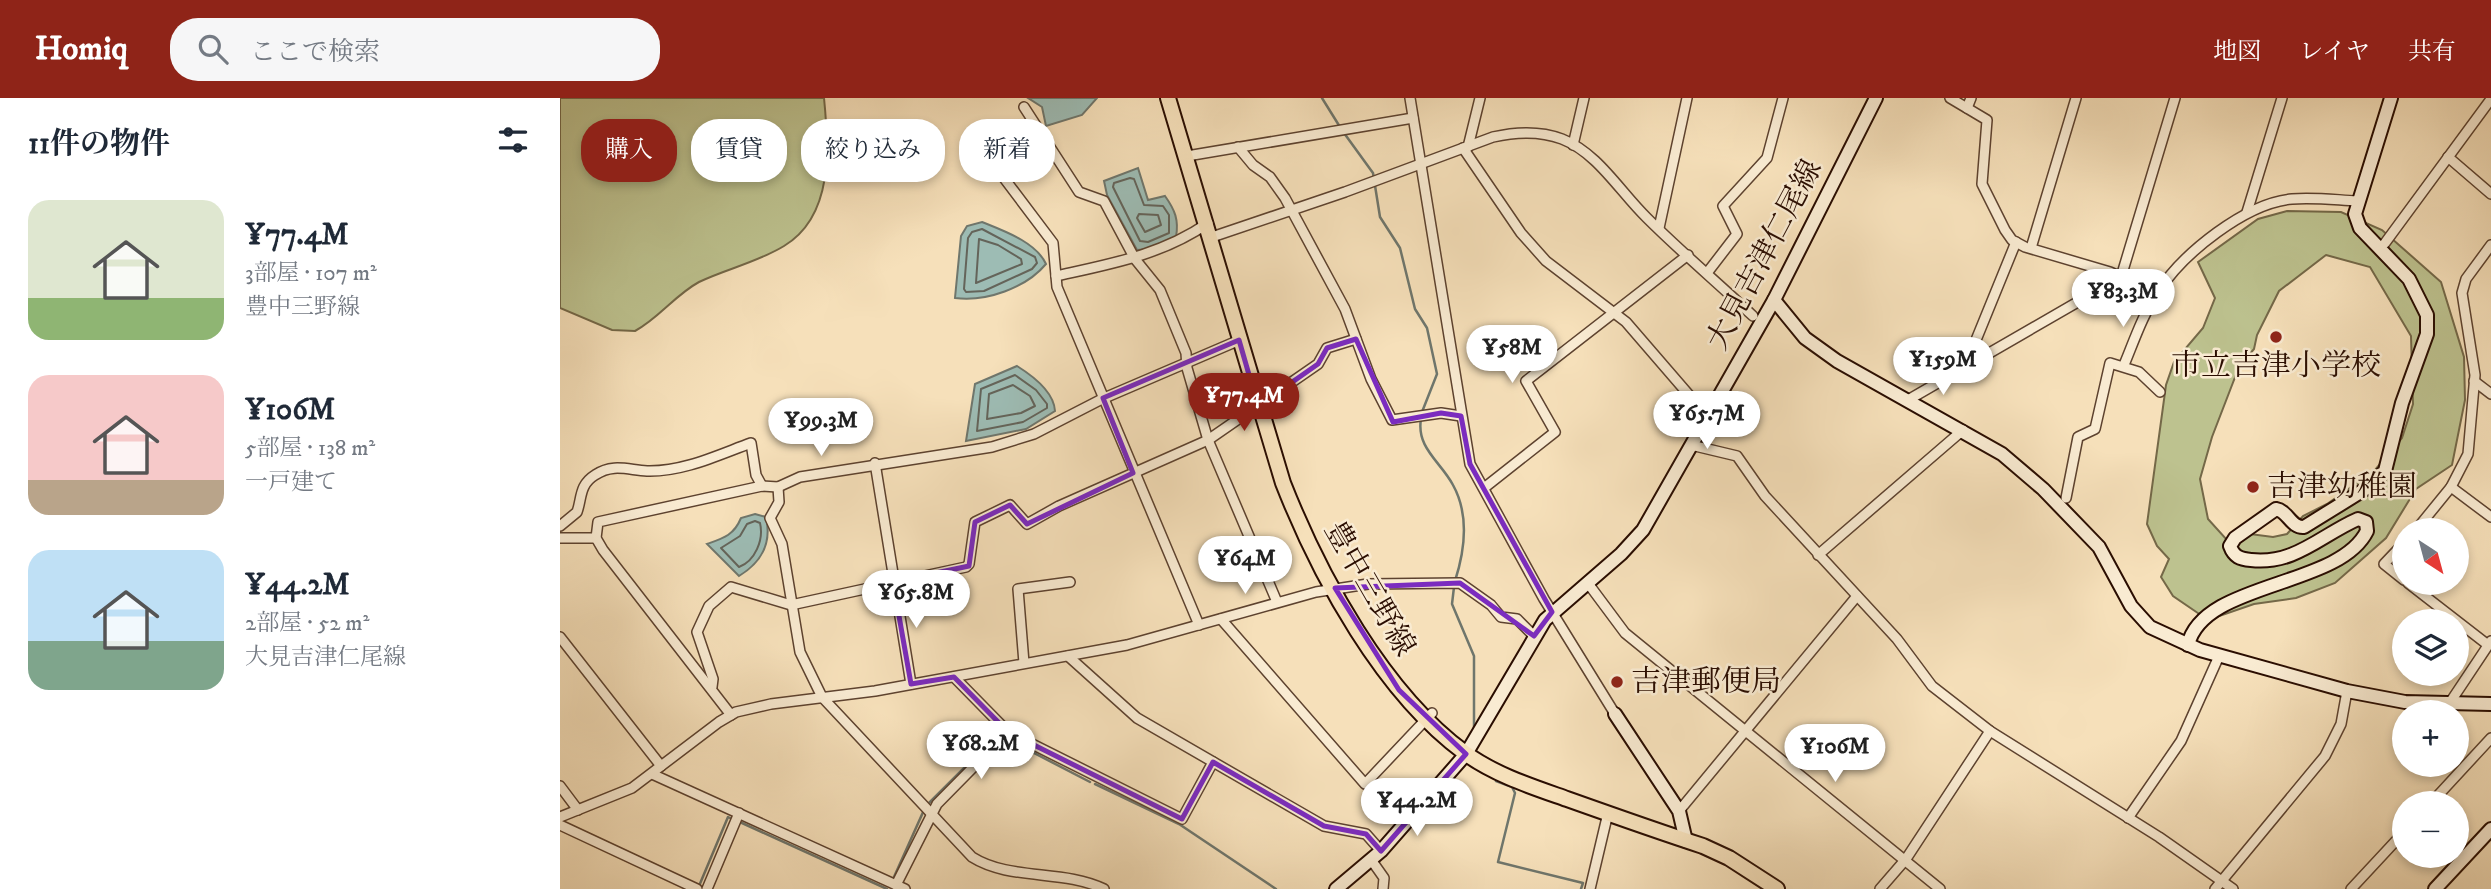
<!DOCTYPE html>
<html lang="ja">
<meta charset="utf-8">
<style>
body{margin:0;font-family:"IM FELL DW Pica","Noto Serif JP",serif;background:#f6f6f7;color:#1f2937;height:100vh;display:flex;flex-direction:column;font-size:26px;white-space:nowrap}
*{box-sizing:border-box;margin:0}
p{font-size:23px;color:#747a83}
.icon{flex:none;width:38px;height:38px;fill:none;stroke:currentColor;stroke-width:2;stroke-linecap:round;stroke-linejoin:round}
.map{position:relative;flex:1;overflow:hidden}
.drawer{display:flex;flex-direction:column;background:#fff;width:560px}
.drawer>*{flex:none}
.banner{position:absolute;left:21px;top:21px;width:665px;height:63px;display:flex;gap:14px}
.needle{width:46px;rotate:144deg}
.controls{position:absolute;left:1832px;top:420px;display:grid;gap:14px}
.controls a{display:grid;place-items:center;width:77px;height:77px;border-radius:50%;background:#fff;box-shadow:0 4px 10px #0003;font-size:35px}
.price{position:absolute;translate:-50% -60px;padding:0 16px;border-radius:24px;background:#fff;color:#222;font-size:23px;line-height:46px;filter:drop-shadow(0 2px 4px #0008)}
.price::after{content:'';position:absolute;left:50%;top:42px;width:21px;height:16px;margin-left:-10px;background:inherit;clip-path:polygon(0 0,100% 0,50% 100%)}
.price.on{background:#8f2418;color:#fff}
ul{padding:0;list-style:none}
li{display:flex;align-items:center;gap:21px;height:175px;padding:0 28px}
li span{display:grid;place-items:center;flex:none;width:196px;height:140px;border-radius:21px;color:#555}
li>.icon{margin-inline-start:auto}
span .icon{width:84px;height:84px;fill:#fffc;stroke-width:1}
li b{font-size:30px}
h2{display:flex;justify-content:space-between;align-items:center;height:84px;padding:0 28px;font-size:30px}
.tag{padding:0 24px;border-radius:28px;background:#fff;box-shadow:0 4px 10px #0003;font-size:24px;line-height:63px}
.tag.on{background:#8f2418;color:#fff}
header{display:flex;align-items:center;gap:42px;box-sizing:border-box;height:98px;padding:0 35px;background:#8f2418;color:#fff}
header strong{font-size:33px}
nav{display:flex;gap:38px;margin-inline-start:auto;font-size:24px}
.search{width:490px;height:63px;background:#f6f6f7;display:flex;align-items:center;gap:18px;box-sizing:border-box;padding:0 24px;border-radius:28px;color:#747a83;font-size:26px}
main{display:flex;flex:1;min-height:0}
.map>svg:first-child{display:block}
.green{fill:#bdc28f;stroke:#746848;stroke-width:2;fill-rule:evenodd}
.water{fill:#9dbcb4;stroke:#6f766c;stroke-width:2}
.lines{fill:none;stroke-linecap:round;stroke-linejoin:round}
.shore{stroke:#64645a;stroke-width:2}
.stream{stroke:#6f766c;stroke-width:2.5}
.street-casing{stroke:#5d422f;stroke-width:12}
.secondary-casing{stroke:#2a0d01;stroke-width:16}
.primary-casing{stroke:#2a0d01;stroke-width:18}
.street{stroke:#f9ebd2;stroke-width:9}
.secondary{stroke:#f9ebd2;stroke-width:12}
.primary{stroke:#f6e0ba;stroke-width:14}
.marked{fill:none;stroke:#7b2cbf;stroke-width:5;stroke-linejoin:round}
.poi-dot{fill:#8f2418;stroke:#f9ebd2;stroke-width:2.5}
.labels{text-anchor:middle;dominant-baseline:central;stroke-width:5;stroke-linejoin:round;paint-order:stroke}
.street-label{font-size:30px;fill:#2a0d01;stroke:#f9ebd2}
.poi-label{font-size:30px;fill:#2a0d01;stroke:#f9ebd2;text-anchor:start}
</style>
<header>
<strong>Homiq</strong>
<div class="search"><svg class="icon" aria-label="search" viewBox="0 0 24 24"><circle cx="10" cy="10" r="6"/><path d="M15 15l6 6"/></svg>ここで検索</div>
<nav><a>地図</a><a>レイヤ</a><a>共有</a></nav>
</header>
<main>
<section class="drawer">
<h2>11件の物件<svg class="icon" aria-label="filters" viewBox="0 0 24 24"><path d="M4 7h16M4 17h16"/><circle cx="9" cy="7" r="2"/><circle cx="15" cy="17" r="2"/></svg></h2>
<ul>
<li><span style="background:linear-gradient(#dfe7d0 70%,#8fb573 0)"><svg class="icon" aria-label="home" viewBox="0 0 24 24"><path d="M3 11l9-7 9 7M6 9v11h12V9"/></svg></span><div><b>¥77.4M</b><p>3部屋 · 107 m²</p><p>豊中三野線</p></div></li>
<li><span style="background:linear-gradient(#f6c9c9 75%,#b9a48a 0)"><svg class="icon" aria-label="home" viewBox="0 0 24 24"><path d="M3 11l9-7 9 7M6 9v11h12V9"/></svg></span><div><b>¥106M</b><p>5部屋 · 138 m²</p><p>一戸建て</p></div></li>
<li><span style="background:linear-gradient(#bfe0f5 65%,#7fa58c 0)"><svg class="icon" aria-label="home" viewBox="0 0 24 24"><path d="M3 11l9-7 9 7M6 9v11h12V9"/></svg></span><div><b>¥44.2M</b><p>2部屋 · 52 m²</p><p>大見吉津仁尾線</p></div></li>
</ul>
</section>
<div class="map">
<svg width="1931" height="791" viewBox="0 0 1931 791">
<rect width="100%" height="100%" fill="#f6e0ba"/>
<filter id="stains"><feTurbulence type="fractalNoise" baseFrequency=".00286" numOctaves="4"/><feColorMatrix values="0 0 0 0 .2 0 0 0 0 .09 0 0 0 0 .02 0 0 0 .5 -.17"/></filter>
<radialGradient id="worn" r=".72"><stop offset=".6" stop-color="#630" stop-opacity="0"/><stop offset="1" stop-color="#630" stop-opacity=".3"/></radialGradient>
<g class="green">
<path d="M 0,0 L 264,0 C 269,49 274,118 224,148 C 198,164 166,171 139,184 C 115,197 99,220 75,233 L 52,232 L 0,210 Z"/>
<path d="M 1727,113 L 1781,114 L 1822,132 L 1881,184 L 1904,259 L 1905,302 L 1892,367 L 1856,391 L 1826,440 L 1775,485 L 1736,500 L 1694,506 L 1648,522 L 1613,498 L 1601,479 L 1609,461 L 1597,448 L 1587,426 L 1606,287 L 1614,264 L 1643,230 L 1655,200 L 1638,164 L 1698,121 ZM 1766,157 L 1810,169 L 1851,238 L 1853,306 L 1842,340 L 1815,372 L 1767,406 L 1743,418 L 1727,436 L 1713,439 L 1690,436 L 1666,441 L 1648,421 L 1640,381 L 1652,339 L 1679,269 L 1694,251 L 1697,237 L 1719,193 Z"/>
</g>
<g class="water">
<path d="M 468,0 L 537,0 L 522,17 L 486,28 L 482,9 Z"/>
<path d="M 578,70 L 588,102 L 605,98 C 615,112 619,122 616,139 L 590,151 L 577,152 L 547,97 L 544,83 Z"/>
<path d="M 422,124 C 444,133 476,144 486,166 C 466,190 426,204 395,200 L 401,138 L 407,128 Z"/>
<path d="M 457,268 C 473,278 494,294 495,313 L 466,331 L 406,343 L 415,286 Z"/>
<path d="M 195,416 L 206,419 C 212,445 202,464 179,478 L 147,446 C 164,440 174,437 181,420 Z"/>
</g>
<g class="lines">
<g class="shore">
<path d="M 570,80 L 574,81 L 584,107 L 603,108 L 609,117 L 609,135 L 588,144 L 580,143 L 553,89 L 554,85 Z"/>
<path d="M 579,116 L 598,117 L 601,127 L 585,134 L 577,120 Z"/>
<path d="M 422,131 L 475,159 L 477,165 L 472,171 L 424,193 L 406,194 L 404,191 L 408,140 L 412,134 Z"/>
<path d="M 419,141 L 438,147 L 461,161 L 462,166 L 416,185 Z"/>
<path d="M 455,277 L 476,292 L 487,306 L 487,310 L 463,324 L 417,333 L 421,291 Z"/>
<path d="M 453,287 L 470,298 L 475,308 L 461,315 L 427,321 L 429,296 Z"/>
<path d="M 195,423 L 200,425 C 204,442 195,463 179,469 L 161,450 L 180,438 L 187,426 Z"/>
</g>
<g class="stream">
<path d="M 762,0 L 780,29"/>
<path d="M 784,35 L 813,75 L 820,119 L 840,150 L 855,211 L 867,230 L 877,276 L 862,314"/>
<path d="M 861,321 C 856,350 881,364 893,387 C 909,416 905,452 895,483"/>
<path d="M 894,489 L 892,506 L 914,558 L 914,630"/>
<path d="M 449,642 L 530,684"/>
<path d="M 936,683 L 952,689 L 955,695 L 938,764 L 1023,785 L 1021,791"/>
<path d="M 535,686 L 619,726 L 716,791"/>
<path d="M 368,706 L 438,636"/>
<path d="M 182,725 L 327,791"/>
<path d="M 334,779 L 364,712"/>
<path d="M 139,788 L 168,719 L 170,720"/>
</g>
<g class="street-casing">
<g id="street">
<path d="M 850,0 L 910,366 L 984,501 L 1055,616"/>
<path d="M 1390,0 L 1427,22 L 1422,86 L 1445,132 L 1452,142 L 1465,149 L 1550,174 L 1597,195"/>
<path d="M 464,9 L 519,94 L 544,103 L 575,161 L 600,192 L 626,255 L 627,270 L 648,342 L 717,504"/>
<path d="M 1407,10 L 1411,0"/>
<path d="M 413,39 L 493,145 L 497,189 L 639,527"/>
<path d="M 1013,47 L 1024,0"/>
<path d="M 678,49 L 693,67 L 710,79 L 725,100 L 785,211 L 811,281 L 832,322 L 881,315 L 901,318"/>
<path d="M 908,49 L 920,0"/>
<path d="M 903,50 L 961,135 L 986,163 L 1066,224 L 1148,319"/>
<path d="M 627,58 L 853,20"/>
<path d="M 1888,59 L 1931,96"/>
<path d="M 1687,114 L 1722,0"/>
<path d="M 1099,130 L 1127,0"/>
<path d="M 652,139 L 785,94 L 933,39 C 955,34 981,33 1002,41 C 1038,55 1060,94 1087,120 C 1121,154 1158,185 1193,218"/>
<path d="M 1825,145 L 1931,1"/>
<path d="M 1471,150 L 1516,0"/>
<path d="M 1147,175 L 1177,136 L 1163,108 L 1207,60 L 1223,0"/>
<path d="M 496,178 C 550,166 602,157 648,125"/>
<path d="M 1564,267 C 1574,243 1583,216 1598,194 C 1623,155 1686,105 1732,101 C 1753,99 1776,102 1797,103"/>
<path d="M 1405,269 L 1456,144"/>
<path d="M 1914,283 L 1931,296"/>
<path d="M 1348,302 L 1561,179 L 1615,0"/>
<path d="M 1131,347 L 1177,358 L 1205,398 L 1337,541 L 1372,588 L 1430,633 L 1599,739 L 1673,791"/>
<path d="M 315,365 L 351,586"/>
<path d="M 218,389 L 219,404 L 210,420 L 222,446 L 240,554 L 262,599 L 412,759 C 450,783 503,771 544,791"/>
<path d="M 1891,389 L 1931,419"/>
<path d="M 924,390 L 995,334 L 966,283 L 1128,157"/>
<path d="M 1506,400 L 1518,339 L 1535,331 L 1550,265 L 1579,274 L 1600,294"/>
<path d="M 0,428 L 17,414 C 22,400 19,387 35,377 C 53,365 68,372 87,373 C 123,374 158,357 191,345 L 196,377 L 202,388"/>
<path d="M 1856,432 L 1891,389 L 1908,356 L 1915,277 L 1902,195 L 1906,181 L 1931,147"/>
<path d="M 0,440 L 36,440"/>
<path d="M 1844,445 L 1824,466 L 1844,482"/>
<path d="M 1258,457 L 1403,332"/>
<path d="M 1027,484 L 1065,535 L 1380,791"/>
<path d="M 1848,485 L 1928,547"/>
<path d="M 661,521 L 805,686 L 872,615"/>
<path d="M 0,539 L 101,668"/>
<path d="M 508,558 L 577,620 L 764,728 L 806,736 L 821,753"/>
<path d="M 464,565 L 458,491 L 510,484"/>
<path d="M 394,579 L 448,634 L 622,721 L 653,664"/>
<path d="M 152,589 L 153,581 L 137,534 L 149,508 L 171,489 L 231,507 L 406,469 L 409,466 L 415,424 L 450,407 L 467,426 L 499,408 L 648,342 L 758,266 L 767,250 L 796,241"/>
<path d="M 1891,603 L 1931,543"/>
<path d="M 171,617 L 43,452 L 36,440 L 38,424 L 202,388 L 218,389 L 240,379 L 432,349 L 474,336 L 542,301 L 682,241"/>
<path d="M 92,676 L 345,791"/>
<path d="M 0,688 L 18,712"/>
<path d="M 1871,705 L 1931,640"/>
<path d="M 1119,713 L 1297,498"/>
<path d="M 0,719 L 72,690 L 159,624 L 176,614 L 211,606 L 315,593 L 567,547 L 756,494 L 808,486 L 900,485 L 931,507 L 941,519 L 957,521 L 974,538"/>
<path d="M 1568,720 L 1621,643 L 1659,558"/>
<path d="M 0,727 L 137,791"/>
<path d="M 812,763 L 824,780 L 823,791"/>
<path d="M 336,787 L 377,706 L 448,634"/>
<path d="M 147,791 L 179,715"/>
<path d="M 1030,791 L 1048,715"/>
<path d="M 1320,791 L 1346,761 L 1430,633"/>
<path d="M 1655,791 L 1765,658 L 1781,626 L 1787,593"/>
<path d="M 1791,791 L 1844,734"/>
</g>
</g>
<g class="secondary-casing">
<g id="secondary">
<path d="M 1214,202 L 1245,240 L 1277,263 L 1442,356 L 1483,391 L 1539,449 L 1571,508 L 1590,529 L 1640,552 L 1787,593 L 1845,604 L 1931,606"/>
<path d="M 1628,547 C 1643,483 1779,490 1807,433 L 1806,424 L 1798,421 C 1761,437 1735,467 1691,462 C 1680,461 1674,459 1670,448 L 1675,440 L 1716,411 C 1728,413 1731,430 1744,429 L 1807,390 L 1825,373 L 1842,305 L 1867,236 L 1867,217 L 1849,181 L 1800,130 L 1795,116 L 1831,0"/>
<path d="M 1055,616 L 1119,713 L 1126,743"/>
<path d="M 776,791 L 821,753 L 906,656 L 985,522 L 1061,456 L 1083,432 L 1214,202 L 1316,0"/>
<path d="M 1875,791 L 1931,731"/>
</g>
</g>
<g class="primary-casing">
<path id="primary" d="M 608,0 L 723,385 C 760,479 823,595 905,655 C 935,677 973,689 1007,701 C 1052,717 1097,733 1143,748 L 1169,760 L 1217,791"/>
</g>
<use href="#street" class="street"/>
<use href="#secondary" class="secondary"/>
<use href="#primary" class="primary"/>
</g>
<path class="marked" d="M 796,241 L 833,324 L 881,315 L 901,318 L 910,366 L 992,514 L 974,538 L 900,485 L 775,490 L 839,592 L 906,656 L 821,753 L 806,736 L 764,728 L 653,664 L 622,721 L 448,634 L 394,579 L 351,586 L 333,484 L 409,468 L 415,424 L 450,407 L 467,426 L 573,375 L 543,300 L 679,242 L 698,308 L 758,266 L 767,250 Z"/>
<g class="poi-dot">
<circle cx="1716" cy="239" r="7"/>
<circle cx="1693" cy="389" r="7"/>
<circle cx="1057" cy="584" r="7"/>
</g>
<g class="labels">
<g class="street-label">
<text transform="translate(1205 157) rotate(-62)">大見吉津仁尾線</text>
<text transform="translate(809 491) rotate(60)">豊中三野線</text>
</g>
<g class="poi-label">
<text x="1716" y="268" text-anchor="middle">市立吉津小学校</text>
<text x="1707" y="389">吉津幼稚園</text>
<text x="1071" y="584">吉津郵便局</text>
</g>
</g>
<rect width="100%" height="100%" filter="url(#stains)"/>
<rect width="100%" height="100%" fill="url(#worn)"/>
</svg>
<div class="controls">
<a><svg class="needle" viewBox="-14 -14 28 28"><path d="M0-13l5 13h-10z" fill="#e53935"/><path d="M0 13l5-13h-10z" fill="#747a83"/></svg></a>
<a><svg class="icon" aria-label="layers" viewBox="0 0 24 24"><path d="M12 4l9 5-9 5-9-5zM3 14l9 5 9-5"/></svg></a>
<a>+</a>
<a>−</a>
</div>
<b class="price" style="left:1563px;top:231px">¥83.3M</b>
<b class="price" style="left:952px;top:287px">¥58M</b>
<b class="price" style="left:1383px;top:299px">¥159M</b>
<b class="price on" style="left:684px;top:335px">¥77.4M</b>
<b class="price" style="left:1147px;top:353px">¥65.7M</b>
<b class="price" style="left:261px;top:360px">¥99.3M</b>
<b class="price" style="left:685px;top:498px">¥64M</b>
<b class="price" style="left:356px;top:532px">¥65.8M</b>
<b class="price" style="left:421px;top:683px">¥68.2M</b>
<b class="price" style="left:1275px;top:686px">¥106M</b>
<b class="price" style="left:857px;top:740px">¥44.2M</b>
<div class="banner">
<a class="tag on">購入</a>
<a class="tag">賃貸</a>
<a class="tag">絞り込み</a>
<a class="tag">新着</a>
</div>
</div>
</main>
